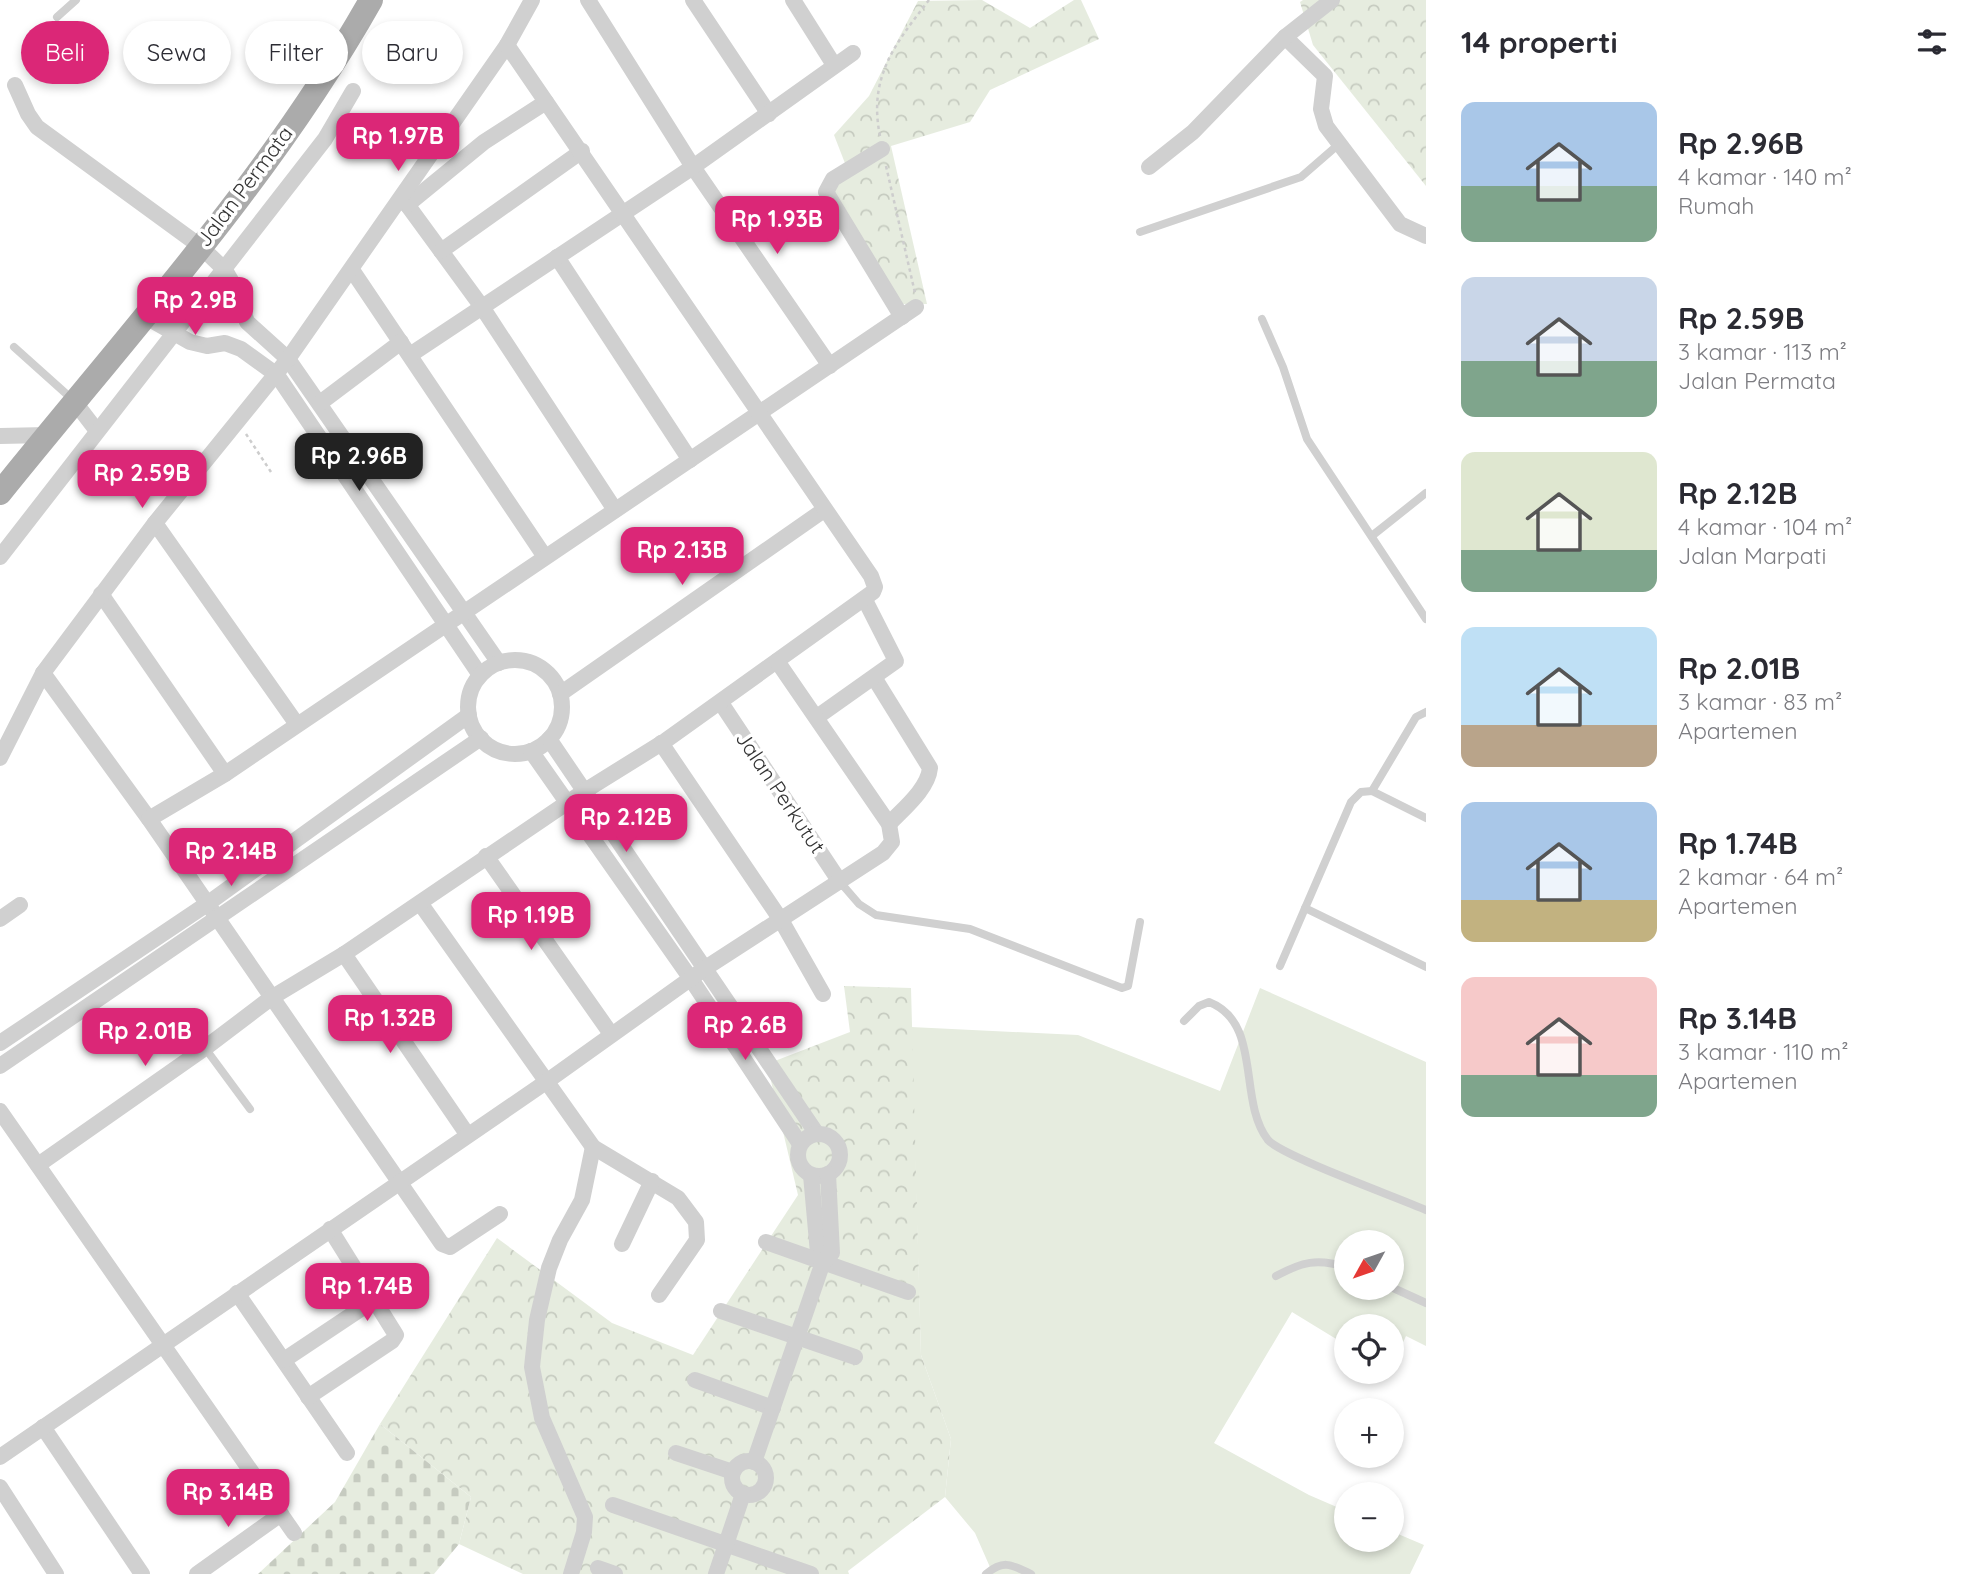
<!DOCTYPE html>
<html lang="id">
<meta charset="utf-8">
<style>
body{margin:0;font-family:Quicksand,sans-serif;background:#f2f2f3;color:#2b2b33;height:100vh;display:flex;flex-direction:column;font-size:26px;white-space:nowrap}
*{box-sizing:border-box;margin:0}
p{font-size:23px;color:#7c7c81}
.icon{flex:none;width:38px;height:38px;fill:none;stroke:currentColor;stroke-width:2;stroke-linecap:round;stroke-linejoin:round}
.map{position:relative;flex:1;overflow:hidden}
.sheet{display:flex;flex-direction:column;background:#fff;width:560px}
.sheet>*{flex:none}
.guide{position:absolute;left:21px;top:21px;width:665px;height:63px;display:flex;gap:14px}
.needle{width:46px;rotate:230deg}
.buttons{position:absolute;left:1334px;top:1230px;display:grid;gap:14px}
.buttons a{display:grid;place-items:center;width:70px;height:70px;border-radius:50%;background:#fff;box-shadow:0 4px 10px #0003;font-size:35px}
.price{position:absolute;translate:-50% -60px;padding:0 16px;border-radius:14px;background:#db2777;color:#fff;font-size:23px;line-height:46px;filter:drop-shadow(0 2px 4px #0008)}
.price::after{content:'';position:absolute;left:50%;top:42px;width:21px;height:16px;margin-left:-10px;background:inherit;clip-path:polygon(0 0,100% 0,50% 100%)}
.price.selected{background:#222;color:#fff}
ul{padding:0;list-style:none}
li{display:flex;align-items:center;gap:21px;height:175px;padding:0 35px}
li span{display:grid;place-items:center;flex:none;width:196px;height:140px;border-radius:14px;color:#555}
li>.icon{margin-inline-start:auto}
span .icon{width:84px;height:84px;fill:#fffc;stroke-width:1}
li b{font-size:30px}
h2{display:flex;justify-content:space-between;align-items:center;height:84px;padding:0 35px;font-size:30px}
.tag{padding:0 24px;border-radius:32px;background:#fff;box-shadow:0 4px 10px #0003;font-size:24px;line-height:63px}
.tag.selected{background:#db2777;color:#fff}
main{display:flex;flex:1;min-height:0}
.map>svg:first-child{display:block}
.green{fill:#e6ecdf;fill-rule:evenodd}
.forest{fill:url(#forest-crowns)}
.cemetery{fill:url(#cemetery-stones)}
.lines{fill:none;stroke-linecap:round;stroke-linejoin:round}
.path{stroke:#cdcdcd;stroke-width:2.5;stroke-dasharray:3.5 3.5;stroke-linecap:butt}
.lane{stroke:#d0d0d0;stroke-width:8}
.street{stroke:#d0d0d0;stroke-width:16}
.primary{stroke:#ababab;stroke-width:24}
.labels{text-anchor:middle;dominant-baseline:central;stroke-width:7;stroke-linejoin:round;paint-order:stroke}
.street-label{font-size:21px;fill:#333;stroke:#fff}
</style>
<main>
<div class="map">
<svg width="1426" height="1574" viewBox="0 0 1426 1574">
<defs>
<pattern id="forest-crowns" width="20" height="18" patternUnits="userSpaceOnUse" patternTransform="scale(1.75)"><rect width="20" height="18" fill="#e6ecdf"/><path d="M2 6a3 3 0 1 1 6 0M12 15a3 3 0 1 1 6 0" fill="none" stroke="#c6cbc0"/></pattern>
<pattern id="cemetery-stones" width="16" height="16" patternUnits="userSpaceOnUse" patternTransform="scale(1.75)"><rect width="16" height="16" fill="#e6ecdf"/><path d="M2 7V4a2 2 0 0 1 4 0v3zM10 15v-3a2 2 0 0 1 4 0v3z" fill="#c6cbc0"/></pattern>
</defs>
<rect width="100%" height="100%" fill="#fff"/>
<path class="green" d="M 1260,988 L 1426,1062 L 1426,1346 L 1406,1336 L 1391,1368 L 1391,1326 L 1346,1326 L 1346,1345 L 1292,1312 L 1214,1443 L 1309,1495 L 1346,1511 L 1346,1540 L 1391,1540 L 1391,1531 L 1424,1545 L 1410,1574 L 993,1574 L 975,1533 L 945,1497 L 951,1439 L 921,1355 L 911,1027 L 1078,1035 L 1220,1091 ZM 1346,1242 L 1391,1242 L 1391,1288 L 1346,1288 Z"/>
<g class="forest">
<path d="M 982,0 L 1030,28 L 1074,0 L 1081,0 L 1099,39 L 990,90 L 970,122 L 891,146 L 927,304 L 888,304 L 823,193 L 848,171 L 834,135 L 869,96 L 918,1 Z"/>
<path d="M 1303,0 L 1426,0 L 1426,186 L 1313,45 L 1300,2 Z"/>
<path d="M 844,986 L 911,988 L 921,1355 L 951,1439 L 945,1497 L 848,1571 L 849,1574 L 523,1574 L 459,1544 L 471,1497 L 380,1424 L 497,1238 L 612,1323 L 693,1355 L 798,1195 L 767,1064 L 850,1032 Z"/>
</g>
<path class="cemetery" d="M 380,1424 L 471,1497 L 459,1544 L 434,1574 L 258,1574 L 335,1502 Z"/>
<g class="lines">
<g class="path">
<path d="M 880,136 C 868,77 895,44 929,0"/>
<path d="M 886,166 L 915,293"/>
<path d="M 246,434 L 271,472"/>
</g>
<g class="lane">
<path d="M 57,17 L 76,0"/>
<path d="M 1140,232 L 1301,177 L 1339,144"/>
<path d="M 1262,319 L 1283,367 L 1307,439 L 1426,619"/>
<path d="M 14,347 L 72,399"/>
<path d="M 1373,535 L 1426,493"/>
<path d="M 1372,791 L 1426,818"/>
<path d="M 840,882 L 859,904 L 876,915 L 970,929 L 1122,988 L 1128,986 L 1140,922"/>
<path d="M 1305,908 L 1426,967"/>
<path d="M 1280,966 L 1351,802 L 1361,792 L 1372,791 L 1416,717 L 1426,712"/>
<path d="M 1184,1021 L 1199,1006 L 1209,1002 C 1263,1023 1237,1100 1268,1140 C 1282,1156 1399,1198 1426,1210"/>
<path d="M 205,1048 L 250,1109"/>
<path d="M 1276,1276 C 1302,1262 1317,1258 1346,1267"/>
<path d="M 1391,1287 L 1426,1303"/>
<path d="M 986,1574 C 1004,1559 1012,1565 1031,1574"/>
</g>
<g class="street">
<path d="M 588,0 L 693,167 L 830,366"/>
<path d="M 693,0 L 769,114"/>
<path d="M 793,0 L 834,65"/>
<path d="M 1285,37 L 1325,76 L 1321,109 L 1326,126 L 1400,224 L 1426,236"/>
<path d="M 15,85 L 28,114 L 37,127 L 200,246 L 225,270 L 236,289 L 247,322 L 288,359 L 499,663"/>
<path d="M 882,149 L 833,179 L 826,192 L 902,317"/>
<path d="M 1149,167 L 1193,132 L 1285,37 L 1332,0"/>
<path d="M 403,199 L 482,307 L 615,510"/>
<path d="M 407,205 L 484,142 L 546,102"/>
<path d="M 441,251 L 582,151"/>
<path d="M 557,257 L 690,460"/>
<path d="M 352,270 L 545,557"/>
<path d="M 146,317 L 190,342 L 207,346 L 225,343 L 241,349 L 277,375 L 480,675"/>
<path d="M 410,355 L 693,167 L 853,53"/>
<path d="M 74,401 L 97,431"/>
<path d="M 320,403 L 401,342"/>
<path d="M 0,436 L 47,435"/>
<path d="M 155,523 L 296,723"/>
<path d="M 0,557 L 325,139 L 353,91"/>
<path d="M 101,594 L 225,774"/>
<circle cx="515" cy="707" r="47"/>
<path d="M 43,673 L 149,819 L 442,1244 L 450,1247 L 500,1214"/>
<path d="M 875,679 L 930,768 C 928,789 903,809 889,824"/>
<path d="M 560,694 L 824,510"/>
<path d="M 721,703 L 840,882"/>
<path d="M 817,717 L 896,661 L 865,600"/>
<path d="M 549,739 L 817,1134"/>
<path d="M 661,743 L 781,920 L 823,994"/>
<path d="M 531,751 L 691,979 L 800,1144"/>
<path d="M 0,758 L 43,673 L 155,523 L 288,359 L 507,45 L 532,0"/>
<path d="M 149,819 L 225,774 L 916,307"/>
<path d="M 486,856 L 611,1034"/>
<path d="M 420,903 L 593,1147 L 678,1198 L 696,1222 L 697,1240 L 659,1295"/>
<path d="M 0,919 L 20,905"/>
<path d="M 344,954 L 467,1134"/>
<path d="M 0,1043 L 207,904 L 469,715"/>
<path d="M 0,1066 L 481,738"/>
<path d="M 0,1111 L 294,1533"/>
<circle cx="819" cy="1155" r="21"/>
<path d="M 38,1165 L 205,1048 L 271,998 L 344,954 L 583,792 L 665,741 L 873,592 L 875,587 L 871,576 L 507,45"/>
<path d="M 811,1175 L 818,1253 L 823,1262"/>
<path d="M 766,1242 L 908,1292"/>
<path d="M 622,1244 L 652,1181"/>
<path d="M 237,1293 L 347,1453"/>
<path d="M 721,1311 L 855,1357"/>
<path d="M 284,1360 L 374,1300"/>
<path d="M 695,1380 L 773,1408"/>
<path d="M 308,1397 L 392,1341 L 396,1335 L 330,1229"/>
<path d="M 43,1427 L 142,1574"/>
<path d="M 676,1453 L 733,1472"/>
<path d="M 0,1457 L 546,1082 L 704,969 L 883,853 L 892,842 L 889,824 L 777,661"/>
<circle cx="749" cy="1478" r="17"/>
<path d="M 754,1462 L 823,1262 L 832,1253 L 828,1174"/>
<path d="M 0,1487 L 56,1574"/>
<path d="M 613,1505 L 811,1574"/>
<path d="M 598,1568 L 615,1574"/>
<path d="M 197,1574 L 281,1514"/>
<path d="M 571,1574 L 584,1532 L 585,1517 L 542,1418 L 532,1367 L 537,1320 L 549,1268 L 560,1240 L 582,1200 L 593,1147"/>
<path d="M 716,1574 L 743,1494"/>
</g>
<path class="primary" d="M 0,493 C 128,334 270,179 371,0"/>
</g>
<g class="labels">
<g class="street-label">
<text transform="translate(244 186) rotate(-53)">Jalan Permata</text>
<text transform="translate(781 792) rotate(56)">Jalan Perkutut</text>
</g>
</g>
</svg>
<div class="buttons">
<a><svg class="needle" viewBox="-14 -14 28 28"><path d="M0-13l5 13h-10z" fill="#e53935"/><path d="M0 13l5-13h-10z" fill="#7c7c81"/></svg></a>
<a><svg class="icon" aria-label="locate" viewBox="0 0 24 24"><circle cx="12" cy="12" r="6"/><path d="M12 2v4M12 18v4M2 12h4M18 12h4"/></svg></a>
<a>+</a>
<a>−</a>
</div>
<b class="price" style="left:398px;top:173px">Rp 1.97B</b>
<b class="price" style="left:777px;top:256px">Rp 1.93B</b>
<b class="price" style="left:195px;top:337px">Rp 2.9B</b>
<b class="price selected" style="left:359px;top:493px">Rp 2.96B</b>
<b class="price" style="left:142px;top:510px">Rp 2.59B</b>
<b class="price" style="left:682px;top:587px">Rp 2.13B</b>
<b class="price" style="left:626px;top:854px">Rp 2.12B</b>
<b class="price" style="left:231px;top:888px">Rp 2.14B</b>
<b class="price" style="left:531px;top:952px">Rp 1.19B</b>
<b class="price" style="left:390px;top:1055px">Rp 1.32B</b>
<b class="price" style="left:745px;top:1062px">Rp 2.6B</b>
<b class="price" style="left:145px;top:1068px">Rp 2.01B</b>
<b class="price" style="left:367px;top:1323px">Rp 1.74B</b>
<b class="price" style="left:228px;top:1529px">Rp 3.14B</b>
<div class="guide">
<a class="tag selected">Beli</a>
<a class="tag">Sewa</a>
<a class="tag">Filter</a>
<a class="tag">Baru</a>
</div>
</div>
<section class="sheet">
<h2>14 properti<svg class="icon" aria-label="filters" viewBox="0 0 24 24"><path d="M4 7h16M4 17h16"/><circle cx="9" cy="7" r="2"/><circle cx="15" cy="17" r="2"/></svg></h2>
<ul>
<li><span style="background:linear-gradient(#a9c7e8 60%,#7fa58c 0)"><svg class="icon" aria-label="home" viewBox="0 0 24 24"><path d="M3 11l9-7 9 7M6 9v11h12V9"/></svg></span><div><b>Rp 2.96B</b><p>4 kamar · 140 m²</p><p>Rumah</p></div></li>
<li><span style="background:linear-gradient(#c9d6e8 60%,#7fa58c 0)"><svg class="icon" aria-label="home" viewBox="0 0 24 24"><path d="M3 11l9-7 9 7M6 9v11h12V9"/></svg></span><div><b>Rp 2.59B</b><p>3 kamar · 113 m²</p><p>Jalan Permata</p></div></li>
<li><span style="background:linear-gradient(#dfe7d0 70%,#7fa58c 0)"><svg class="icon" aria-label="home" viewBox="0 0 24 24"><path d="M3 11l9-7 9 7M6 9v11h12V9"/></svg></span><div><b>Rp 2.12B</b><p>4 kamar · 104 m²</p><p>Jalan Marpati</p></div></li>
<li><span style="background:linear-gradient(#bfe0f5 70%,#b9a48a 0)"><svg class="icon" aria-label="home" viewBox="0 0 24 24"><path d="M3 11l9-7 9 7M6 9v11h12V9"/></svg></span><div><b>Rp 2.01B</b><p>3 kamar · 83 m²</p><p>Apartemen</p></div></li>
<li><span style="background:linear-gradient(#a9c7e8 70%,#c2b280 0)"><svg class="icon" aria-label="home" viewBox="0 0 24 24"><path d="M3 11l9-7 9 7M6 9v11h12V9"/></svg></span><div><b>Rp 1.74B</b><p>2 kamar · 64 m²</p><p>Apartemen</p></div></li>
<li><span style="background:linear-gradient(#f6c9c9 70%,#7fa58c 0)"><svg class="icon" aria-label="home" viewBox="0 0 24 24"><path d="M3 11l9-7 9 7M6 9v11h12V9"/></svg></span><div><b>Rp 3.14B</b><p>3 kamar · 110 m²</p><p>Apartemen</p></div></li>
</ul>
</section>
</main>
